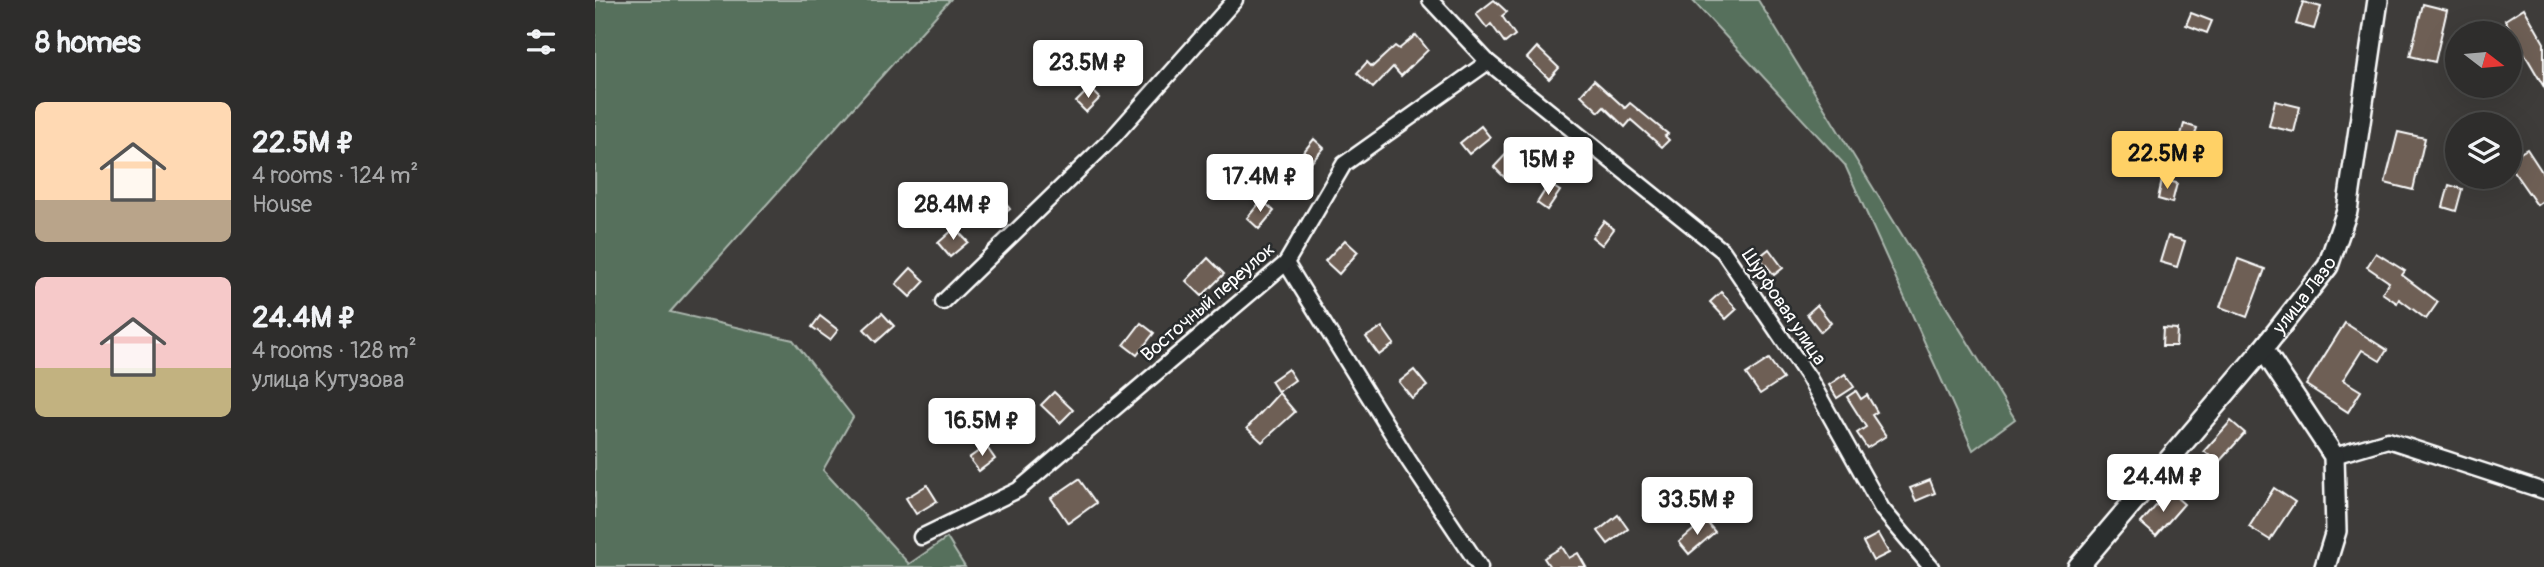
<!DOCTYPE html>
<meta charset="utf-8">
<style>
body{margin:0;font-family:Pangolin,sans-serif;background:#3a3938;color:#f1f3f6;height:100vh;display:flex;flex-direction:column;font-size:26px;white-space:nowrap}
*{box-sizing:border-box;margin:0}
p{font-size:23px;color:#a7a8a9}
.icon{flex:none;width:38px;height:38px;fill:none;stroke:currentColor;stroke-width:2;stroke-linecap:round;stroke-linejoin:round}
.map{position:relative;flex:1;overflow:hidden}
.sheet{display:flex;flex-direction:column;background:#2e2d2c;width:595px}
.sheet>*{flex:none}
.needle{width:46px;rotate:106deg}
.fabs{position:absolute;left:1850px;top:21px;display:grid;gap:14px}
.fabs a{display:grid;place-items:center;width:77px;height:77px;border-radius:50%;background:#2e2d2c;box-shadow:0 7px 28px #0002,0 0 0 2px #494948;font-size:35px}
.price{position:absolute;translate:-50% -60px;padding:0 16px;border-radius:7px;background:#fff;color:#222;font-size:23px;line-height:46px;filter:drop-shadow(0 2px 4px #0008)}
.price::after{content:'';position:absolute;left:50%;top:42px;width:21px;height:16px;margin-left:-10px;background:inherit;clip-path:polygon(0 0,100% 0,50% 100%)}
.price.on{background:#ffd166;color:#111}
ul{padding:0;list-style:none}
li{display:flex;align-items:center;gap:21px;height:175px;padding:0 35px}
li span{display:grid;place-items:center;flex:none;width:196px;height:140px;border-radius:10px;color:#555}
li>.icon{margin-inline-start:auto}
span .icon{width:84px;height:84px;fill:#fffc;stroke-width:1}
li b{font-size:30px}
h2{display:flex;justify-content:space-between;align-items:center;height:84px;padding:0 35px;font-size:30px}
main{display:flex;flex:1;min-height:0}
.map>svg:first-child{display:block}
.green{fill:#576f5c;stroke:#abb7ae;stroke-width:2}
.building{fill:#6e5f55;stroke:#fff;stroke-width:2}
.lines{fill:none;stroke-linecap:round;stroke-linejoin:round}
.minor-casing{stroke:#fff;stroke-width:19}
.tertiary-casing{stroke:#fff;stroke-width:24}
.minor{stroke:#2a2d2e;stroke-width:14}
.tertiary{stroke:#2a2d2e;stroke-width:19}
.labels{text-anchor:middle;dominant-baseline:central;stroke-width:5;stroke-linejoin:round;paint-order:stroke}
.street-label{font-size:19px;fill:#fff;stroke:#2a2d2e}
</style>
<main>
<section class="sheet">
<h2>8 homes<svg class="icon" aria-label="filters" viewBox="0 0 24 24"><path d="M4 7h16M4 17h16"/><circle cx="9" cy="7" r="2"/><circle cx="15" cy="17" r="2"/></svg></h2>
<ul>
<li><span style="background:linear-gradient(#ffd9b3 70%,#b9a48a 0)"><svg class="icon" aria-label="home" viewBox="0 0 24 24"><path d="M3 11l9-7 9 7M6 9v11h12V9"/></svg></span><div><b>22.5M ₽</b><p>4 rooms · 124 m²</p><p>House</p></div></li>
<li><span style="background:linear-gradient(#f6c9c9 65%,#c2b280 0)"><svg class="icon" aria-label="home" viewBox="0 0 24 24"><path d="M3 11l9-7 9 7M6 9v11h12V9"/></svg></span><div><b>24.4M ₽</b><p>4 rooms · 128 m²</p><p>улица Кутузова</p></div></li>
</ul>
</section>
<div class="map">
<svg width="1949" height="567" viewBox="0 0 1949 567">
<rect width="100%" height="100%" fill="#3e3c3a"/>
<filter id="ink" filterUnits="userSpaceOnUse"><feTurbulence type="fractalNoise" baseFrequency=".0143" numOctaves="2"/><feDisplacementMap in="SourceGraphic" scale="14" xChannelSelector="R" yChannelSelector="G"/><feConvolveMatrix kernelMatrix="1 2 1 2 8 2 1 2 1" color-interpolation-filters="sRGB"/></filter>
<g filter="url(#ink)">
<g class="green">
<path d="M 0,0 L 355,0 L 75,312 L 198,340 L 258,417 L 228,470 L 314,564 L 352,538 L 370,567 L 0,567 Z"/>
<path d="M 1097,0 L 1163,0 L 1420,419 L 1378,450 L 1250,165 Z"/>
</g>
<g class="building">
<path d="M 899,0 L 912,12 L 907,16 L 920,35 L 910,43 L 896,24 L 892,28 L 881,14 Z"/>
<path d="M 1708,2 L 1726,7 L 1719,29 L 1701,24 Z"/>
<path d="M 1828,4 L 1852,10 L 1840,62 L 1815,56 Z"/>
<path d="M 1929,8 L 1949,43 L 1949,87 L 1910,20 Z"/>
<path d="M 1596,13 L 1617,21 L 1612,33 L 1591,25 Z"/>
<path d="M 821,35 L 833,50 L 806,76 L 798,67 L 778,88 L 762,73 L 772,62 L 777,67 L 800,46 L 804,49 Z"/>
<path d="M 528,45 L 541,56 L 528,73 L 515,62 Z"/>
<path d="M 942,47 L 964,68 L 954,79 L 932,58 Z"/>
<path d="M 999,80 L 1030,108 L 1035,103 L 1073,134 L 1070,136 L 1074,140 L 1067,147 L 1036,120 L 1030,127 L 1009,107 L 1004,112 L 986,95 Z"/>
<path d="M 495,88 L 505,98 L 491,112 L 481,102 Z"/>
<path d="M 1680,101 L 1705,107 L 1699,132 L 1674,126 Z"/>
<path d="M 1589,124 L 1602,128 L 1595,150 L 1583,146 Z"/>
<path d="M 886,126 L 895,137 L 874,154 L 865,143 Z"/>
<path d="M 1803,132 L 1830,138 L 1818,190 L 1790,183 Z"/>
<path d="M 719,139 L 729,148 L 715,164 L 713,162 L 692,190 L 683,183 Z"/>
<path d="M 1932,149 L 1949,175 L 1949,200 L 1942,205 L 1914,165 L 1914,160 Z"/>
<path d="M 914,151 L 926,162 L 910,178 L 899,167 Z"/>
<path d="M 1567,180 L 1582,183 L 1577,203 L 1563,199 Z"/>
<path d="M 954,184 L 965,191 L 952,210 L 942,203 Z"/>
<path d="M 1854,185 L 1867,189 L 1861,211 L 1848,207 Z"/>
<path d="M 398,187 L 415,209 L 394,226 L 376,205 Z"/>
<path d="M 667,200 L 679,211 L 664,229 L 652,218 Z"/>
<path d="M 1009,221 L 1019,229 L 1007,245 L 997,237 Z"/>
<path d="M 360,228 L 373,242 L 355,257 L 343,243 Z"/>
<path d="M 1573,236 L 1590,241 L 1582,267 L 1565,262 Z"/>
<path d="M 750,240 L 763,252 L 744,274 L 730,261 Z"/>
<path d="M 1174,249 L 1188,268 L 1179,275 L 1164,257 Z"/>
<path d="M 1781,253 L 1810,271 L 1807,275 L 1843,302 L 1831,319 L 1804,299 L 1802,303 L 1787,293 L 1794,282 L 1772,267 Z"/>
<path d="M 613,258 L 629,274 L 607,296 L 591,281 Z"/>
<path d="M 1643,259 L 1670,269 L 1652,317 L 1625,307 Z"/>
<path d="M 316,268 L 330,281 L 315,297 L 301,284 Z"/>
<path d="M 1126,292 L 1142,309 L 1131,319 L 1115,302 Z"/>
<path d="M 1222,305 L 1236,323 L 1226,332 L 1212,314 Z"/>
<path d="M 287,313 L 299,326 L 281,342 L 269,329 Z"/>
<path d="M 225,316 L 243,330 L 235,340 L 217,327 Z"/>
<path d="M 546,323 L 559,333 L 542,355 L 529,345 Z"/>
<path d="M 1750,323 L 1792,350 L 1785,361 L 1767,350 L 1748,380 L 1766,391 L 1753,412 L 1711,385 Z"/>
<path d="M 787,327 L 799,344 L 784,355 L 771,337 Z"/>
<path d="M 1568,328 L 1582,329 L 1581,346 L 1567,346 Z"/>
<path d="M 1174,359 L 1188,379 L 1165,394 L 1151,374 Z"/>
<path d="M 693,369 L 700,380 L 683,392 L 676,381 Z"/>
<path d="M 819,370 L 832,386 L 817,398 L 804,382 Z"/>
<path d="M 1250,374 L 1259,387 L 1242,398 L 1234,385 Z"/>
<path d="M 1261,391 L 1266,399 L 1272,395 L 1282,412 L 1277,415 L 1291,436 L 1272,448 L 1262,433 L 1271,427 L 1252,397 Z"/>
<path d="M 459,392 L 478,410 L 465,423 L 446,405 Z"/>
<path d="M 684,393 L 700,412 L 667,442 L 652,428 Z"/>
<path d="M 1636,421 L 1650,433 L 1623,463 L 1609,451 Z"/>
<path d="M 391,446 L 400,459 L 384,471 L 374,458 Z"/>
<path d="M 484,479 L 501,503 L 473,523 L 456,498 Z"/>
<path d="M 1335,480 L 1340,493 L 1321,501 L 1315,488 Z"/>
<path d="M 332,485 L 342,501 L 321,514 L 311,498 Z"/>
<path d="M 1679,488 L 1700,502 L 1675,540 L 1654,527 Z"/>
<path d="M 1574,491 L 1589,504 L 1561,536 L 1546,523 Z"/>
<path d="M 1023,515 L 1033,529 L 1013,544 L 1003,531 Z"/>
<path d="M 1110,520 L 1120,532 L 1094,554 L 1084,542 Z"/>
<path d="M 1283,534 L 1294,553 L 1278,561 L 1268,542 Z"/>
<path d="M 967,547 L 974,558 L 983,553 L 991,567 L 955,567 L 949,558 Z"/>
</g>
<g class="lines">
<g class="minor-casing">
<g id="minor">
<path d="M 835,0 L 893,62 L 1128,251 L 1214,378 L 1287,509 L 1336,567"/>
<path d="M 691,263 L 814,461 L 885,567"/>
<path d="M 348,302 L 519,136 L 640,0"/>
<path d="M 1739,456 L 1793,440 L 1949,491"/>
<path d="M 326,537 L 423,490 L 691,263 L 749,164 L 893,62"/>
</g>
</g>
<g class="tertiary-casing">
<g id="tertiary">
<path d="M 1668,349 L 1739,456 L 1741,531 L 1730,567"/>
<path id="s1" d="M 1483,567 L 1668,349 L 1733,266 L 1752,211 L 1783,0"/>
</g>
</g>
<use href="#minor" class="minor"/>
<use href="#tertiary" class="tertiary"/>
</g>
</g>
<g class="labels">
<g class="street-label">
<text stroke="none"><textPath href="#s1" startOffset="354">улица Лазо</textPath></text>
<text transform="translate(613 302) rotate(-41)">Восточный переулок</text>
<text transform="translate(1189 307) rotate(56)">Шурфовая улица</text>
</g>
</g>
</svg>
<div class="fabs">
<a><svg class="needle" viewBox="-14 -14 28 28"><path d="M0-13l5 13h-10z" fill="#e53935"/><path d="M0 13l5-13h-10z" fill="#a7a8a9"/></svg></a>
<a><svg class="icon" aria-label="layers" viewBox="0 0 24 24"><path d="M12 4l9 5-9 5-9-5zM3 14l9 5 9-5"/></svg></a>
</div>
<b class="price" style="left:493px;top:100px">23.5M ₽</b>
<b class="price on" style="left:1572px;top:191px">22.5M ₽</b>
<b class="price" style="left:953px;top:197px">15M ₽</b>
<b class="price" style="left:665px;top:214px">17.4M ₽</b>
<b class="price" style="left:358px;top:242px">28.4M ₽</b>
<b class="price" style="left:387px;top:458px">16.5M ₽</b>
<b class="price" style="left:1568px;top:514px">24.4M ₽</b>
<b class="price" style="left:1102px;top:537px">33.5M ₽</b>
</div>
</main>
